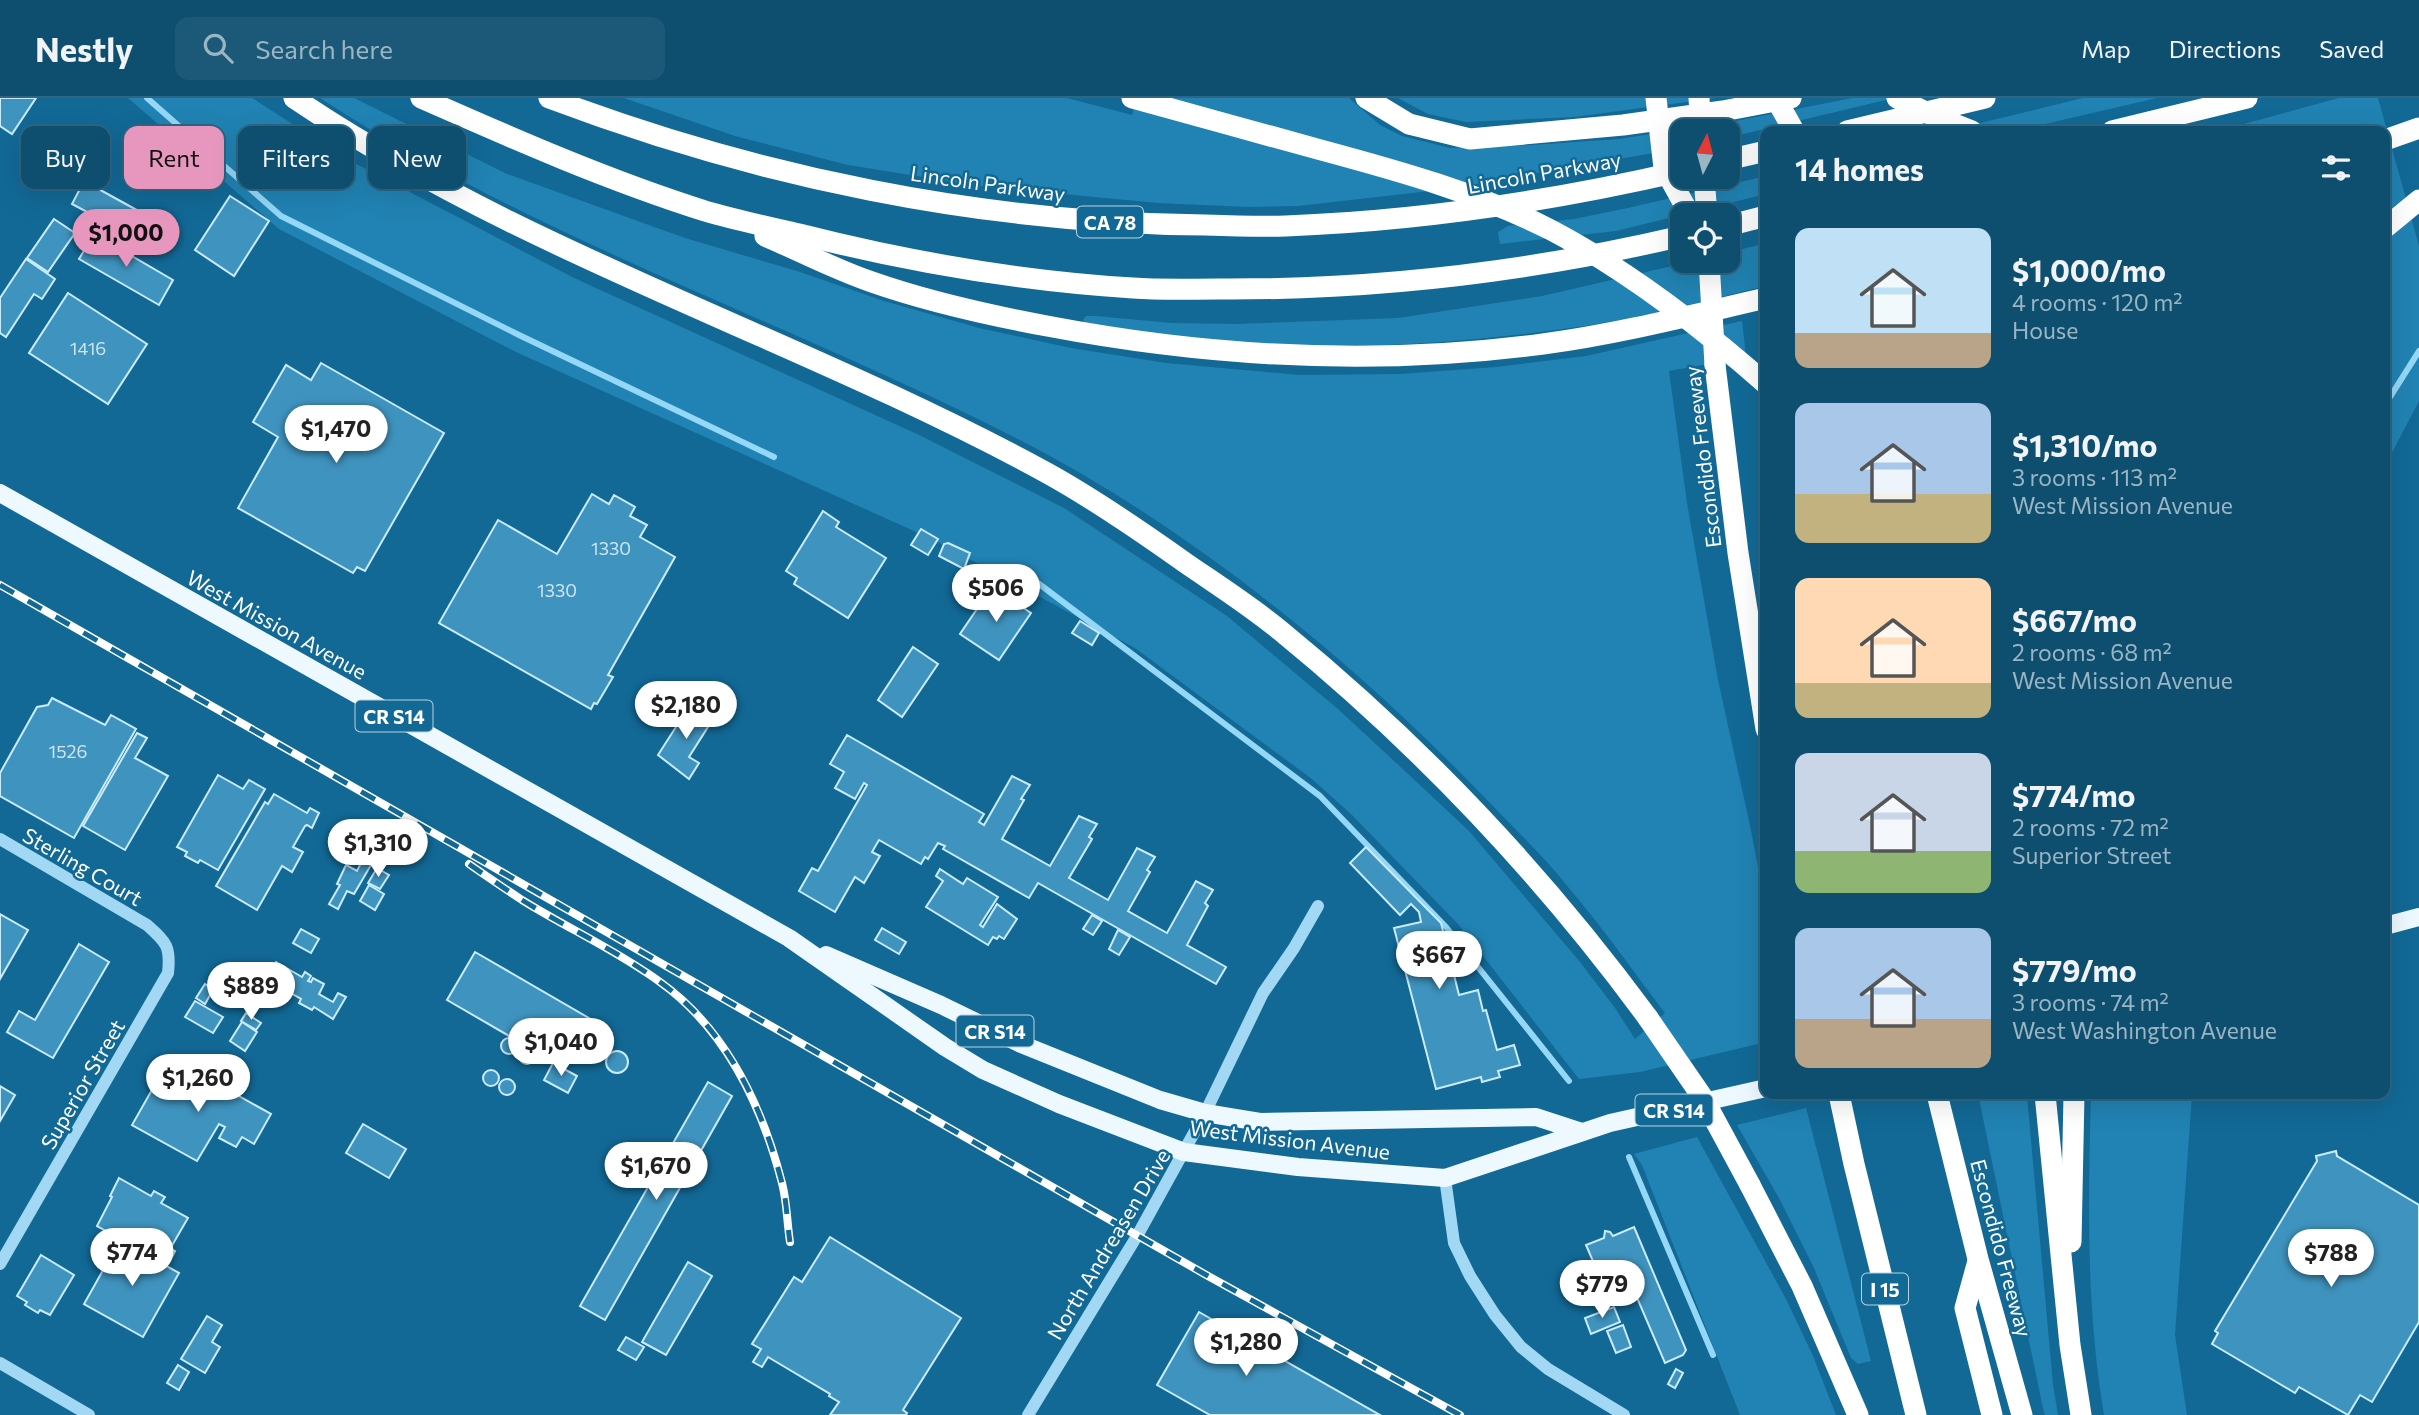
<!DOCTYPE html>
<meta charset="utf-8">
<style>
body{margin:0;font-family:Commissioner,sans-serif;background:#1c5978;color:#f1f3f6;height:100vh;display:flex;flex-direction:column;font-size:26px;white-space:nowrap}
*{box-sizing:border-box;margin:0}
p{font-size:23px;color:#9bb5c3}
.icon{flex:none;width:38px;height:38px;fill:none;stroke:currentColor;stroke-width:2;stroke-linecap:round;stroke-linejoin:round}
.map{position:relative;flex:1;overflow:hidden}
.side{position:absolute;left:1760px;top:28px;width:630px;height:973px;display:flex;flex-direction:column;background:#0e4f70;border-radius:14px;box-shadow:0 7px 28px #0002,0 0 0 2px #2e6683}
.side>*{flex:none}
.top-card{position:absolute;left:21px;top:28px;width:665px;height:63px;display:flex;gap:14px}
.needle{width:46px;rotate:6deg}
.fabs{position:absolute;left:1670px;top:21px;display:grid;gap:14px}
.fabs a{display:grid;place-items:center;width:70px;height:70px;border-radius:14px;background:#0e4f70;box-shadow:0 7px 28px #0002,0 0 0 2px #2e6683;font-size:35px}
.price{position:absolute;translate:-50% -60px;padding:0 16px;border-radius:24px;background:#fff;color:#222;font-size:23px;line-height:46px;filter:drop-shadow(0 2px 4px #0008)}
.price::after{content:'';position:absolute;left:50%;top:42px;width:21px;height:16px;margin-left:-10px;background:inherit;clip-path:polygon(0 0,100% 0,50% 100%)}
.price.on{background:#e797bd;color:#111}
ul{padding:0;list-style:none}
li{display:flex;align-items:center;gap:21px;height:175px;padding:0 35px}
li span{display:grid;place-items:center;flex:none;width:196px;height:140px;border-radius:14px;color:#555}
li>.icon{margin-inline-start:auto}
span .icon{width:84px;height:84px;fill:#fffc;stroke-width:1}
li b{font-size:30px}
h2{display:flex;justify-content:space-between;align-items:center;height:84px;padding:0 35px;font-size:30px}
.chip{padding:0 24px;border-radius:14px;background:#0e4f70;box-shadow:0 7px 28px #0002,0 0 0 2px #2e6683;font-size:24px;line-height:63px}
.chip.on{background:#e797bd;color:#111}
header{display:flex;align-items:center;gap:42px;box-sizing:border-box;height:98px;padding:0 35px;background:#0e4f70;border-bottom:2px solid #2e6683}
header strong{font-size:33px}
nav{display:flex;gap:38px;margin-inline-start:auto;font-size:24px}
.search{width:490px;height:63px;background:#1c5978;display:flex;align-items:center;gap:18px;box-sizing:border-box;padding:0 24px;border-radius:14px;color:#9bb5c3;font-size:26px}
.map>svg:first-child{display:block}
.green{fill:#2183b3}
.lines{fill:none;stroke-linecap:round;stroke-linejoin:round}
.stream{stroke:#94d7f6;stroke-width:6}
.building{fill:#3f94bf;stroke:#caecfd;stroke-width:2}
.minor{stroke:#a2d8f3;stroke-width:12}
.major{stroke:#eef8ff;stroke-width:18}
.highway{stroke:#fff;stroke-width:21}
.rail-casing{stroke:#fff;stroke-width:8}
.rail{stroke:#126996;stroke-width:5;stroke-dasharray:16;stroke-linecap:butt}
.highway-bridge{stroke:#fff;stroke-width:21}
.labels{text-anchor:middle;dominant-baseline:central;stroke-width:5;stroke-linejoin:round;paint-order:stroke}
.number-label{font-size:18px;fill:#cfe4ef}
.shield{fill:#126996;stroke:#b8d2e0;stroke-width:2}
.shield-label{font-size:19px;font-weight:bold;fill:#fff}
.street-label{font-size:21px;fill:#fff;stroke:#126996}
</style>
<header>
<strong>Nestly</strong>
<div class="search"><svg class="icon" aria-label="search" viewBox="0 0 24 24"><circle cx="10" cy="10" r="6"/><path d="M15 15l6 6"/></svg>Search here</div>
<nav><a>Map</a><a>Directions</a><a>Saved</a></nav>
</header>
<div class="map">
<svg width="2419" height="1317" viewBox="0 0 2419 1317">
<rect width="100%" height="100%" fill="#126996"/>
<g class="green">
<path d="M 128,0 L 252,0 L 347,61 L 574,180 L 917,336 L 1064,410 L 1227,518 L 1338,611 L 1407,675 L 1469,733 L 1580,864 L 1615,910 L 1635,941 L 1665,915 C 1633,873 1603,830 1569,790 C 1545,760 1517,733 1490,705 C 1372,582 1239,470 1092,382 C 1040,351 985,324 930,298 C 726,202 510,124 320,0 L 354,0 L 507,76 L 685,140 L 797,173 L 884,203 L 979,230 L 1071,250 L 1166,265 L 1300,277 L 1401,276 L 1496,269 L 1586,258 L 1742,223 L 1746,259 L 1669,273 L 1687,405 L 1718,582 L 1752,737 L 1766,812 L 1766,944 L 1640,974 L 1579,981 L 1458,826 L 1352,717 L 1312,681 L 1135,550 L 934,442 L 516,254 L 279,131 Z"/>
<path d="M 624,0 L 1067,0 L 1132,17 L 1137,0 L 1349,0 L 1380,27 L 1402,38 L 1450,50 L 1532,47 L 1619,41 L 1736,23 L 1852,0 L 1894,0 L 1727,40 L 1727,33 L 1682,33 L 1682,50 L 1447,91 L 1298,108 L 1249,109 L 1158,105 L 979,88 L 848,67 L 735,38 Z"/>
<path d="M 1398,0 L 1716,0 L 1574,19 L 1466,24 L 1428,16 Z"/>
<path d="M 2083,0 L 2157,0 L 2015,33 L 1947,33 Z"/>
<path d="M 2339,0 L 2378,0 L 2419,148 L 2419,303 L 2385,368 L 2385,150 L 2392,144 L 2385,116 L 2385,33 L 2218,33 Z"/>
<path d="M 1766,78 L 1766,96 L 1616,133 L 1500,146 L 1498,134 L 1508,128 L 1574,121 L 1628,110 Z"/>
<path d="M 1766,145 L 1766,188 C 1706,202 1646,219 1585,228 C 1479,243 1370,252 1262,247 C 1203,244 1142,236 1084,226 L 1083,222 L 1086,218 L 1095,218 L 1172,225 L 1236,226 L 1398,220 L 1542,198 L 1694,163 L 1727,163 L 1727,155 Z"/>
<path d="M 1978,996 L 2037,996 L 2027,998 L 2053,1287 L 2058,1317 L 2045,1317 L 2044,1315 Z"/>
<path d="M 2091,996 L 2192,996 L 2175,1237 L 2187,1317 L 2104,1317 C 2086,1210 2088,1104 2091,996 Z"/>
<path d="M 1806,1010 L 1871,1263 L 1858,1266 L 1851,1260 L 1814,1170 L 1779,1100 L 1737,1027 Z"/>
<path d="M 1697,1039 L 1786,1201 L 1813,1258 L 1836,1317 L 1740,1317 L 1642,1067 L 1634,1056 Z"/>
</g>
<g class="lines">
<g class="stream">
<path d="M 147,0 L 281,118 L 519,237 L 774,359"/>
<path d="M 2385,307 L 2419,253"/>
<path d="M 1022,473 L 1320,698 L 1446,829 L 1569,983"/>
<path d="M 1629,1059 L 1713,1257"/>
</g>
</g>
<g class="building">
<path d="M 0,0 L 36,0 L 12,36 L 0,28 Z"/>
<path d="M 84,83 L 144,116 L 132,138 L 72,106 Z"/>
<path d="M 230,98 L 269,123 L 234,178 L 195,152 Z"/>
<path d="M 54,121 L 75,135 L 48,174 L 27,160 Z"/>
<path d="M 94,136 L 173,182 L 159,207 L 79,161 Z"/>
<path d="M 26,161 L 55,181 L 42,201 L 34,196 L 6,239 L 0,235 L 0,200 Z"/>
<path d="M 68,195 L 147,246 L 108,306 L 29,255 Z"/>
<path d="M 321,265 L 444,335 L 365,473 L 357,469 L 353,475 L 238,410 L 278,339 L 253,324 L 286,267 L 311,282 Z"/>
<path d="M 592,396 L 609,406 L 614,397 L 635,409 L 630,418 L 647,427 L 640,439 L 675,459 L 608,577 L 613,579 L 597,606 L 594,605 L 591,611 L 439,525 L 498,422 L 557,456 Z"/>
<path d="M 823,413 L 839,424 L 836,429 L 886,460 L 848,520 L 794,486 L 797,480 L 786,473 Z"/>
<path d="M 921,431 L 938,441 L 928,457 L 911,447 Z"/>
<path d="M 948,445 L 970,455 L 964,471 L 939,458 L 944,446 Z"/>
<path d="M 992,489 L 1031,515 L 999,562 L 960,536 Z"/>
<path d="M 1080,523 L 1099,535 L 1092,547 L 1072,535 Z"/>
<path d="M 913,549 L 938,566 L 902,619 L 878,602 Z"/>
<path d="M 52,600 L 105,627 L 111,617 L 136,631 L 74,740 L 0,698 L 0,675 L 37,609 L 48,607 Z"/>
<path d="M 690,607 L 713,621 L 689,659 L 699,665 L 689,681 L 658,657 Z"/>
<path d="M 137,635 L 147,640 L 135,660 L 168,678 L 125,752 L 83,728 Z"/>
<path d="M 847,637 L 984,716 L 979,724 L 984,727 L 1012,678 L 1030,687 L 1021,701 L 1024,702 L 1002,741 L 1050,768 L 1079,718 L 1097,726 L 1089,739 L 1092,741 L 1069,780 L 1108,802 L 1137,750 L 1155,759 L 1147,772 L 1150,774 L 1128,813 L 1167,835 L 1196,783 L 1213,792 L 1205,805 L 1208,808 L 1187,847 L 1226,869 L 1216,886 L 1038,785 L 1029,800 L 943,751 L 945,748 L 938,745 L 928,761 L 925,759 L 921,766 L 879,742 L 872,754 L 880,758 L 864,785 L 855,779 L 835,814 L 799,793 L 812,770 L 818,773 L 867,687 L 864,685 L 855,701 L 835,690 L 844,674 L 830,666 Z"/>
<path d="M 218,677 L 243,691 L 249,682 L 265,691 L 218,772 L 200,762 L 198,765 L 185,758 L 187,754 L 177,749 Z"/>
<path d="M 274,696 L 307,715 L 310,710 L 319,715 L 312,730 L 307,727 L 305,728 L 293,749 L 303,754 L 292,774 L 282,768 L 257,812 L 216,788 L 265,704 L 268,706 Z"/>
<path d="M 1366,749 L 1441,825 L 1459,897 L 1478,892 L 1483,913 L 1486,912 L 1497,952 L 1514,947 L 1520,967 L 1498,973 L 1500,979 L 1482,984 L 1481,979 L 1436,991 L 1394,830 L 1421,824 L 1419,814 L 1411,806 L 1400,817 L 1350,765 Z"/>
<path d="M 362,763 L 371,767 L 354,796 L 347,793 L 338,811 L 329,806 L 340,787 L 337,786 L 346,767 L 357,773 Z"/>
<path d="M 377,770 L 389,777 L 380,791 L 368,785 Z"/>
<path d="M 940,771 L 963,786 L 967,780 L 998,799 L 980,827 L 983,829 L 997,806 L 1017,821 L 1004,841 L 999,838 L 997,841 L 993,839 L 988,847 L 926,809 L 943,783 L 936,778 Z"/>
<path d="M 369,787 L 384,796 L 375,812 L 360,803 Z"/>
<path d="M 0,816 L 28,832 L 0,881 Z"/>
<path d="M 1092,817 L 1102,823 L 1093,837 L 1083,831 Z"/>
<path d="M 882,830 L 906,844 L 899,856 L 875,842 Z"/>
<path d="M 301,831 L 319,841 L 311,855 L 293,845 Z"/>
<path d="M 1118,832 L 1130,839 L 1119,857 L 1109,851 Z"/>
<path d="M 79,846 L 109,864 L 53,960 L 7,934 L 19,913 L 35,922 Z"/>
<path d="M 475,854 L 589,920 L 561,968 L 447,902 Z"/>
<path d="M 276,864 L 302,879 L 305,874 L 311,878 L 308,883 L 311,884 L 313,880 L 324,886 L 319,896 L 333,904 L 338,895 L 346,899 L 333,921 L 314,909 L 312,912 L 299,905 L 301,901 L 266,881 Z"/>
<path d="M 205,886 L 213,892 L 205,906 L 196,900 Z"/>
<path d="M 195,903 L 223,919 L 213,935 L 185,919 Z"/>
<path d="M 246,915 L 261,925 L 256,932 L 241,923 Z"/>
<path d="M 242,924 L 257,934 L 245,953 L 230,943 Z"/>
<circle cx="509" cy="948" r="8"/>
<circle cx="527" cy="958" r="8"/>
<circle cx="617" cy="964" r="11"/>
<path d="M 178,964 L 271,1016 L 254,1046 L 242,1039 L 236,1049 L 219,1040 L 225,1029 L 219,1026 L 197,1063 L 132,1027 L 153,990 L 161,994 Z"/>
<path d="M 553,965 L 577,978 L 568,995 L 544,982 Z"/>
<circle cx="491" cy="980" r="8"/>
<circle cx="507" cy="989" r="8"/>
<path d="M 708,984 L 732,998 L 605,1222 L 580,1208 Z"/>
<path d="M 0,988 L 15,997 L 0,1023 Z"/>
<path d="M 363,1026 L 406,1051 L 389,1080 L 346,1055 Z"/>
<path d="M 2336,1053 L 2337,1058 L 2419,1107 L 2419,1224 L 2372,1304 L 2360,1297 L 2348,1317 L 2299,1289 L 2295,1295 L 2212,1246 L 2218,1235 L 2215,1233 L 2317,1063 L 2316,1058 Z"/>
<path d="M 119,1080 L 151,1098 L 154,1093 L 165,1099 L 161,1105 L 188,1120 L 170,1151 L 175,1153 L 170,1163 L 165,1160 L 162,1164 L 97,1128 L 112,1099 L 110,1098 Z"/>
<path d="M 1634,1129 L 1686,1252 L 1683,1257 L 1665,1265 L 1626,1174 L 1602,1184 L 1586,1147 L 1604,1140 L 1605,1133 L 1610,1134 L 1613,1138 Z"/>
<path d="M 830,1139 L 961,1220 L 903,1312 L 907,1315 L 906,1317 L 830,1317 L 839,1304 L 829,1298 L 830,1296 L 768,1259 L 762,1269 L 753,1264 L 761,1251 L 752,1246 L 794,1179 L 802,1184 Z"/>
<path d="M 120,1142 L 179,1175 L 143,1239 L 84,1206 Z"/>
<path d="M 41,1157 L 74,1177 L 50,1217 L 40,1212 L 38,1215 L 25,1207 L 27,1204 L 17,1198 Z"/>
<path d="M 688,1164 L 712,1178 L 666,1257 L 642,1244 Z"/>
<path d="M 1614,1209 L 1620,1224 L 1591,1236 L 1585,1220 Z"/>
<path d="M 1199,1214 L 1380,1317 L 1210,1317 L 1157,1287 Z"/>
<path d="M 207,1218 L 222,1227 L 212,1244 L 220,1249 L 205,1275 L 181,1261 Z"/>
<path d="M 1623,1227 L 1631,1249 L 1616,1255 L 1607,1233 Z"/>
<path d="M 626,1239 L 644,1249 L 636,1262 L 618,1252 Z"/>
<path d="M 178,1267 L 189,1274 L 179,1292 L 167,1285 Z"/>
<path d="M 1676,1271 L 1683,1275 L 1675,1290 L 1668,1286 Z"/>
</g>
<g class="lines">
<g class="minor">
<path d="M 0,741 L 147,827 C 166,844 171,848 168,875 L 0,1166"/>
<path d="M 1445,1080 L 1454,1145 L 1470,1178 L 1495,1217 L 1521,1249 L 1548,1271 L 1624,1317"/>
<path d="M 0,1265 L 89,1317"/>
<path d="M 1028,1317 L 1137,1138 L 1205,1015 L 1263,895 L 1294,850 L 1318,808"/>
</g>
<g class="major">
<path d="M 0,395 L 789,840 L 945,949 L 983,972 L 1059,1006 L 1184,1054 L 1298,1069 L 1445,1080 L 1610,1025 L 1766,990"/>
<path d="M 2385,828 L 2419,819"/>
<path d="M 826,857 L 941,907 L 1021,946 L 1160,1002 L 1205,1015 L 1260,1024 L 1536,1019 L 1582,1034"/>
</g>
<g class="highway">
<path d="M 294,0 C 528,158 800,240 1047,375 C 1096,402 1142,434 1187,466 C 1219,488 1252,509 1282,534 C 1419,646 1543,777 1648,920"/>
<path d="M 421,0 C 514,41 607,82 705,113 C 736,122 768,129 799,136 C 909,164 1020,183 1133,190 C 1161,192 1189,191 1218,191 C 1375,192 1529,174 1682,138"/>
<path d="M 549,0 C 758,79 981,125 1205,127 C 1232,128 1259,129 1286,128 C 1420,123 1552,103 1682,73"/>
<path d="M 1366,0 L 1409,26 L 1470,41 L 1623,27 L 1723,13 L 1791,0"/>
<path d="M 1780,8 L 1794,33"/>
<path d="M 1847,33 L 1985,0"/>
<path d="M 2112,33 L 2247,0"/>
<path d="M 2385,42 L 2419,30"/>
<path d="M 1727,62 L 1766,53"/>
<path d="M 1704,79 L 1707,117"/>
<path d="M 1727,128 L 1766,118"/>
<path d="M 2385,130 L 2419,102"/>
<path d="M 765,138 C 800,153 836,172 872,184 C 929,204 988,217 1047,228 C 1210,259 1378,268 1543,246 C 1618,236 1692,217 1766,200"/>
<path d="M 1715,267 L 1738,455 L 1766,631"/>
<path d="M 1839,996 L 1854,1066 L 1916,1317"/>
<path d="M 1937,996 L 1978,1161 L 2022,1317"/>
<path d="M 2045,996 L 2070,1247 L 2081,1317"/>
<path d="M 1750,1087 L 1802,1188 L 1858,1317"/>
<path d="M 2071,1144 L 2074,996"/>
<path d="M 1978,1163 L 1965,1210 L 1992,1317"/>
</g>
<g class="rail-casing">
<g id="rail">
<path d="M 0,487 L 1208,1178 L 1460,1317"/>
<path d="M 469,766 C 486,778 504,790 522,802 C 567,830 616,852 660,884 C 727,932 762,1008 782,1085 C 787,1104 787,1125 790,1144"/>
</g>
</g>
<use href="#rail" class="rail"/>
<g class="highway-bridge">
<path d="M 1132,0 C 1195,17 1258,35 1321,52 C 1399,73 1478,95 1551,132 C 1629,173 1700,228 1766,286"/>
<path d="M 1656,0 L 1664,70 L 1690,117"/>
<path d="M 1699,0 L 1701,33"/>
<path d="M 1779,0 L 1780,8"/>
<path d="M 1897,0 L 1934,18 L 1972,33"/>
<path d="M 1709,163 L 1715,267"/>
<path d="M 1648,920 L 1703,1000 L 1750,1087"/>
</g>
</g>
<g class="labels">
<g class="number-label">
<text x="88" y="250">1416</text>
<text x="611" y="450">1330</text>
<text x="557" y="492">1330</text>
<text x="68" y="653">1526</text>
</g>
<g class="shield">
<rect x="1077" y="108.5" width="66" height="31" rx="5"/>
<rect x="355.5" y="602.5" width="77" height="31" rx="5"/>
<rect x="956.5" y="917.5" width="77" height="31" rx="5"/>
<rect x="1635.5" y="996.5" width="77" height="31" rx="5"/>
<rect x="1862" y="1175.5" width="46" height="31" rx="5"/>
</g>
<g class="shield-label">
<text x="1110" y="124">CA 78</text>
<text x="394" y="618">CR S14</text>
<text x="995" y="933">CR S14</text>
<text x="1674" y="1012">CR S14</text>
<text x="1885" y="1191">I 15</text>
</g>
<g class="street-label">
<text transform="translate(1544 74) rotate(-10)">Lincoln Parkway</text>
<text transform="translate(988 85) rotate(8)">Lincoln Parkway</text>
<text transform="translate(1702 359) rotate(-97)">Escondido Freeway</text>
<text transform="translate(277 526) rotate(29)">West Mission Avenue</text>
<text transform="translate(83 768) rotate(30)">Sterling Court</text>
<text transform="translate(82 986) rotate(-60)">Superior Street</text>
<text transform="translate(1290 1041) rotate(7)">West Mission Avenue</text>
<text transform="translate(1108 1146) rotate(-59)">North Andreasen Drive</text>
<text transform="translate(2002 1150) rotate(75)">Escondido Freeway</text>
</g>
</g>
</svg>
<div class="fabs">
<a><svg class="needle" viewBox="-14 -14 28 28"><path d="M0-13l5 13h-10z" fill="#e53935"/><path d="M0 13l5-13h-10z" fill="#9bb5c3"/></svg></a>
<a><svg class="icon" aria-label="locate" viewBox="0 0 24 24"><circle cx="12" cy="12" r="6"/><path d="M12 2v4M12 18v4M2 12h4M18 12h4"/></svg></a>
</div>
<b class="price on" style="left:126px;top:171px">$1,000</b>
<b class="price" style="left:336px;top:367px">$1,470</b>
<b class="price" style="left:996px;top:526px">$506</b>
<b class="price" style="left:686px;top:643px">$2,180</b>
<b class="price" style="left:378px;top:781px">$1,310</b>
<b class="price" style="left:1439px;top:893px">$667</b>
<b class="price" style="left:251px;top:924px">$889</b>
<b class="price" style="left:561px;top:980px">$1,040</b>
<b class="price" style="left:198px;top:1016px">$1,260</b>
<b class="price" style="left:656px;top:1104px">$1,670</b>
<b class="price" style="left:132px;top:1190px">$774</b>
<b class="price" style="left:2331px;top:1191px">$788</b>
<b class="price" style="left:1602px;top:1222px">$779</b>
<b class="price" style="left:1246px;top:1280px">$1,280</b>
<div class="top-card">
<a class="chip">Buy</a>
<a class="chip on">Rent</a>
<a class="chip">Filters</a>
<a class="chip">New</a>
</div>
<section class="side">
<h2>14 homes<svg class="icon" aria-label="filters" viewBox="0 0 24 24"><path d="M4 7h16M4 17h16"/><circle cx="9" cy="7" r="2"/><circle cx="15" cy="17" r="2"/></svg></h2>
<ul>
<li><span style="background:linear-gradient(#bfe0f5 75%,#b9a48a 0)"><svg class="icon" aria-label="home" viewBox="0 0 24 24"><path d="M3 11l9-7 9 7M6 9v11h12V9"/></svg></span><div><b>$1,000/mo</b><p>4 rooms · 120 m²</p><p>House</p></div></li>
<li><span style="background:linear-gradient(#a9c7e8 65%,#c2b280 0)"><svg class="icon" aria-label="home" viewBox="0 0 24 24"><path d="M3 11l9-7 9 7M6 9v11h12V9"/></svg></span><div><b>$1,310/mo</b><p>3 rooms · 113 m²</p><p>West Mission Avenue</p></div></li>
<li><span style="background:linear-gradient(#ffd9b3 75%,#c2b280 0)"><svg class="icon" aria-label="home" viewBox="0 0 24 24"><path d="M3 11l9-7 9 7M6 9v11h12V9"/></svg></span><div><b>$667/mo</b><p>2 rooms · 68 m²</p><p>West Mission Avenue</p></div></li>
<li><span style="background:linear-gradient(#c9d6e8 70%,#8fb573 0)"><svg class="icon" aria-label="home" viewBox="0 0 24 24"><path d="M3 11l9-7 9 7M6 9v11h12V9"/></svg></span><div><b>$774/mo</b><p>2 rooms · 72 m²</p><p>Superior Street</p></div></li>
<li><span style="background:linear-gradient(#a9c7e8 65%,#b9a48a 0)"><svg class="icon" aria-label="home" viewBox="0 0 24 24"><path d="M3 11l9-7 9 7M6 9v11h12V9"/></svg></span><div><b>$779/mo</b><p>3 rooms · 74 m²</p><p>West Washington Avenue</p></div></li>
</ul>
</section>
</div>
